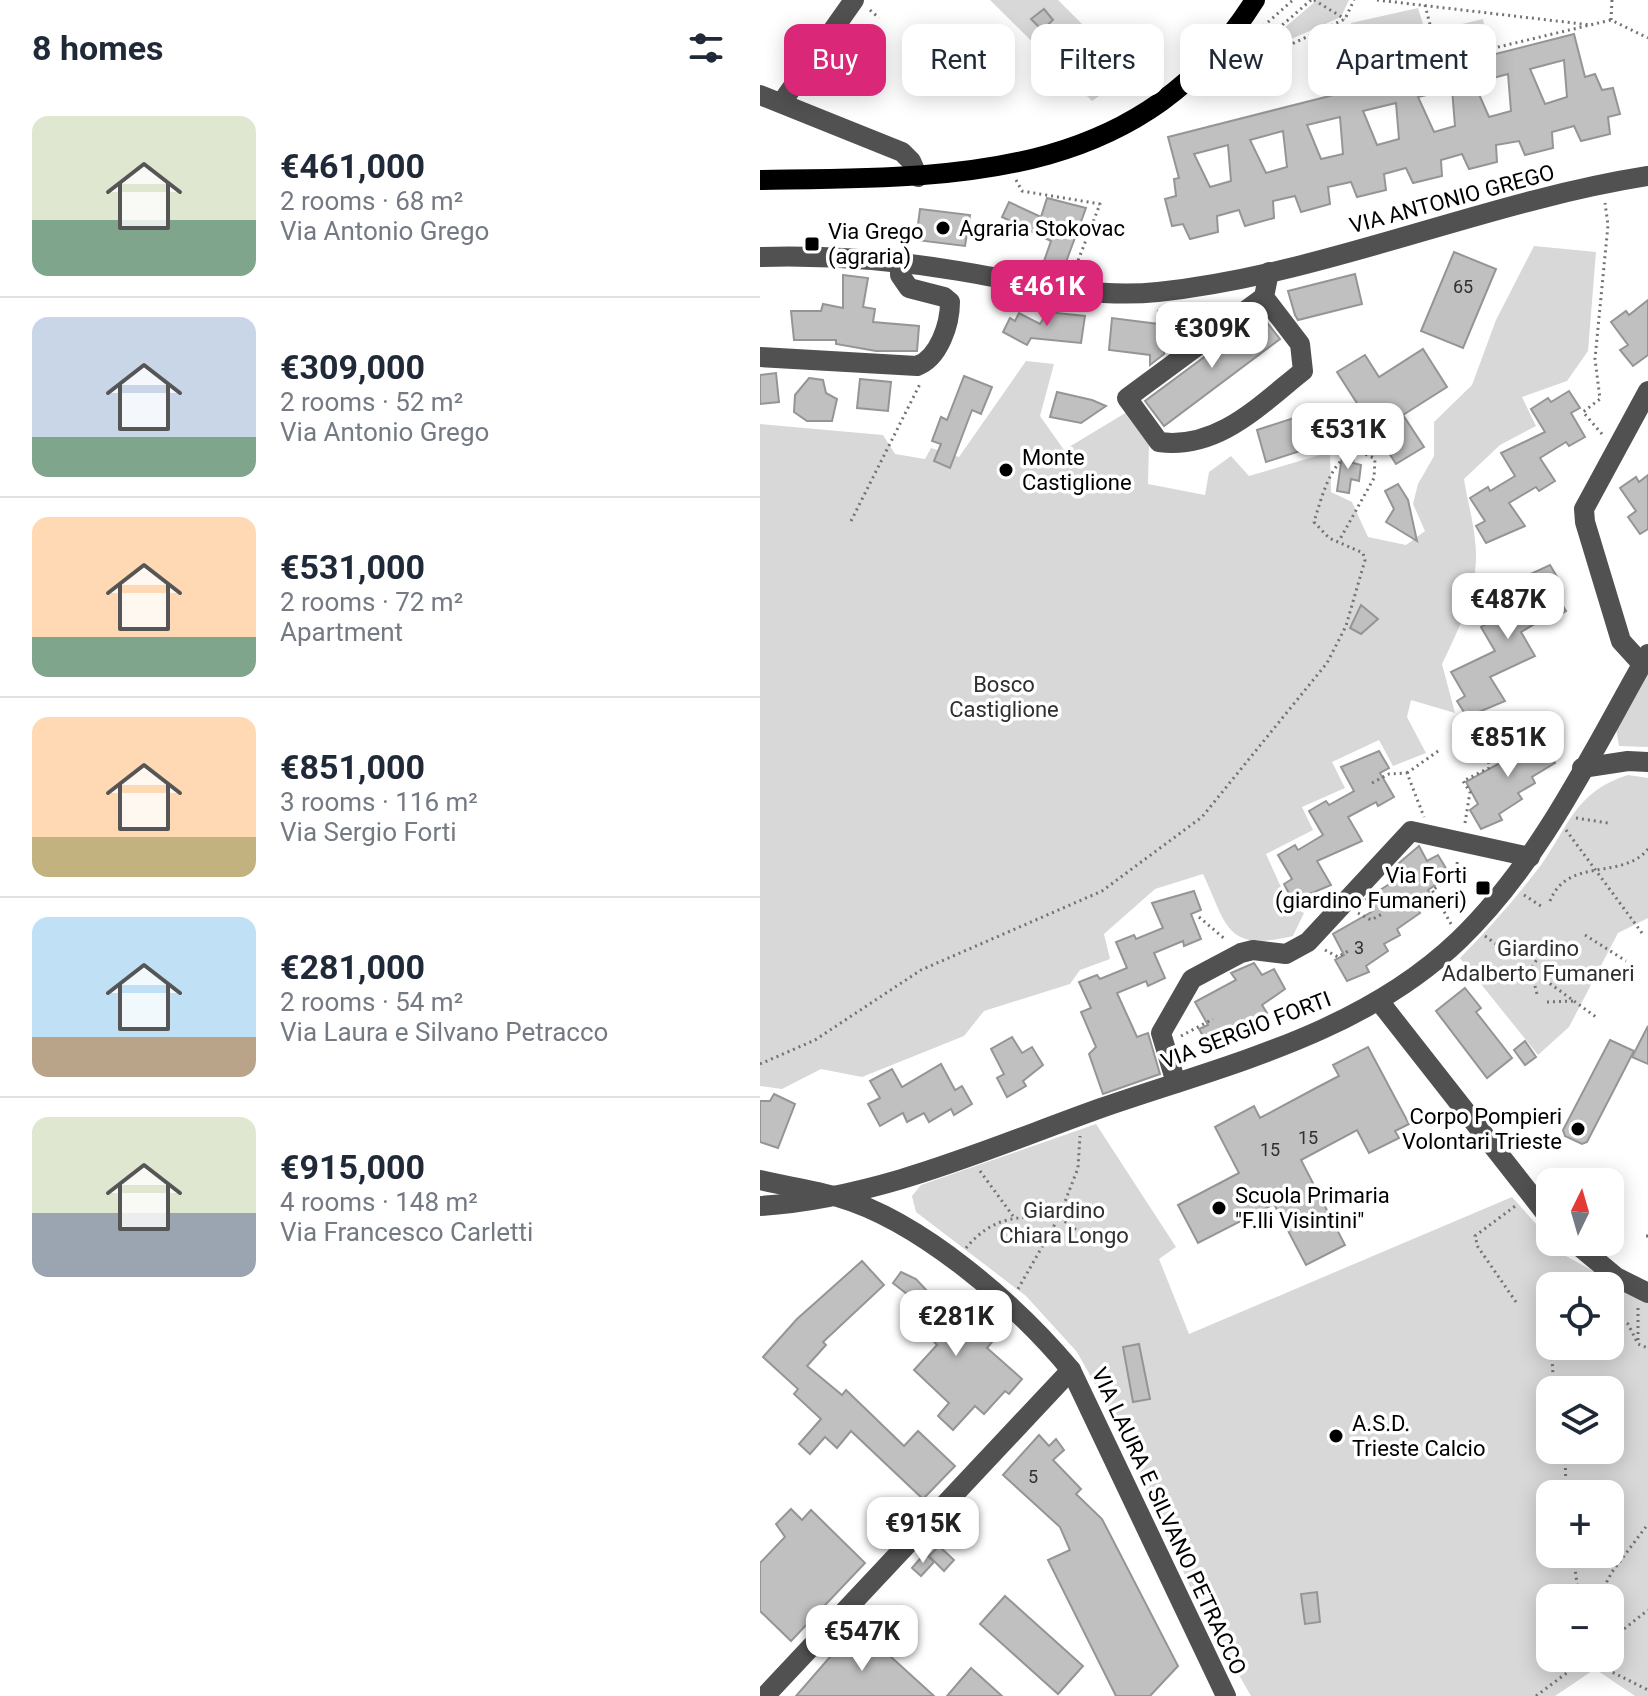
<!DOCTYPE html>
<meta charset="utf-8">
<style>
body{margin:0;font-family:Roboto,sans-serif;background:#f2f2f3;color:#1f2937;height:100vh;display:flex;flex-direction:column;font-size:30px;white-space:nowrap}
*{box-sizing:border-box;margin:0}
p{font-size:26px;color:#747a83}
.icon{flex:none;width:44px;height:44px;fill:none;stroke:currentColor;stroke-width:2;stroke-linecap:round;stroke-linejoin:round}
.map{position:relative;flex:1;overflow:hidden}
.sheet{display:flex;flex-direction:column;background:#fff;width:760px}
.sheet>*{flex:none}
.hud{position:absolute;left:24px;top:24px;width:744px;height:72px;display:flex;gap:16px}
.needle{width:52px;rotate:5deg}
.buttons{position:absolute;left:776px;top:1168px;display:grid;gap:16px}
.buttons a{display:grid;place-items:center;width:88px;height:88px;border-radius:16px;background:#fff;box-shadow:0 4px 20px #0003;font-size:40px}
.price{position:absolute;translate:-50% -68px;padding:0 18px;border-radius:16px;background:#fff;color:#222;font-size:26px;line-height:52px;filter:drop-shadow(0 2px 4px #0008)}
.price::after{content:'';position:absolute;left:50%;top:48px;width:24px;height:18px;margin-left:-12px;background:inherit;clip-path:polygon(0 0,100% 0,50% 100%)}
.price.selected{background:#db2777;color:#fff}
ul{padding:0;list-style:none}
li{display:flex;align-items:center;gap:24px;height:200px;padding:0 32px}
li+li{border-top:2px solid #e0e1e3}
li span{display:grid;place-items:center;flex:none;width:224px;height:160px;border-radius:16px;color:#555}
li>.icon{margin-inline-start:auto}
span .icon{width:96px;height:96px;fill:#fffc;stroke-width:1}
li b{font-size:34px}
h2{display:flex;justify-content:space-between;align-items:center;height:96px;padding:0 32px;font-size:34px}
.pill{padding:0 28px;border-radius:16px;background:#fff;box-shadow:0 4px 20px #0003;font-size:28px;line-height:72px}
.pill.selected{background:#db2777;color:#fff}
main{display:flex;flex:1;min-height:0}
.map>svg:first-child{display:block}
.green{fill:#d8d8d8;fill-rule:evenodd}
.building{fill:#c0c0c0;stroke:#959595;stroke-width:2;fill-rule:evenodd}
.lines{fill:none;stroke-linecap:round;stroke-linejoin:round}
.path{stroke:#737373;stroke-width:3;stroke-dasharray:2 4;stroke-linecap:butt}
.minor{stroke:#515151;stroke-width:20}
.major{stroke:#000;stroke-width:20}
.poi-dot{fill:#000;stroke:#fff;stroke-width:3}
.labels{text-anchor:middle;dominant-baseline:central;stroke-width:7;stroke-linejoin:round;paint-order:stroke}
.number-label{font-size:18px;fill:#303030}
.street-label{font-size:22px;fill:#000;stroke:#fff}
.poi-label{font-size:22px;fill:#000;stroke:#fff;text-anchor:start}
.park-label{font-size:22px;fill:#2f2f2f;stroke:#fff}
</style>
<main>
<section class="sheet">
<h2>8 homes<svg class="icon" aria-label="filters" viewBox="0 0 24 24"><path d="M4 7h16M4 17h16"/><circle cx="9" cy="7" r="2"/><circle cx="15" cy="17" r="2"/></svg></h2>
<ul>
<li><span style="background:linear-gradient(#dfe7d0 65%,#7fa58c 0)"><svg class="icon" aria-label="home" viewBox="0 0 24 24"><path d="M3 11l9-7 9 7M6 9v11h12V9"/></svg></span><div><b>€461,000</b><p>2 rooms · 68 m²</p><p>Via Antonio Grego</p></div></li>
<li><span style="background:linear-gradient(#c9d6e8 75%,#7fa58c 0)"><svg class="icon" aria-label="home" viewBox="0 0 24 24"><path d="M3 11l9-7 9 7M6 9v11h12V9"/></svg></span><div><b>€309,000</b><p>2 rooms · 52 m²</p><p>Via Antonio Grego</p></div></li>
<li><span style="background:linear-gradient(#ffd9b3 75%,#7fa58c 0)"><svg class="icon" aria-label="home" viewBox="0 0 24 24"><path d="M3 11l9-7 9 7M6 9v11h12V9"/></svg></span><div><b>€531,000</b><p>2 rooms · 72 m²</p><p>Apartment</p></div></li>
<li><span style="background:linear-gradient(#ffd9b3 75%,#c2b280 0)"><svg class="icon" aria-label="home" viewBox="0 0 24 24"><path d="M3 11l9-7 9 7M6 9v11h12V9"/></svg></span><div><b>€851,000</b><p>3 rooms · 116 m²</p><p>Via Sergio Forti</p></div></li>
<li><span style="background:linear-gradient(#bfe0f5 75%,#b9a48a 0)"><svg class="icon" aria-label="home" viewBox="0 0 24 24"><path d="M3 11l9-7 9 7M6 9v11h12V9"/></svg></span><div><b>€281,000</b><p>2 rooms · 54 m²</p><p>Via Laura e Silvano Petracco</p></div></li>
<li><span style="background:linear-gradient(#dfe7d0 60%,#9aa5b1 0)"><svg class="icon" aria-label="home" viewBox="0 0 24 24"><path d="M3 11l9-7 9 7M6 9v11h12V9"/></svg></span><div><b>€915,000</b><p>4 rooms · 148 m²</p><p>Via Francesco Carletti</p></div></li>
</ul>
</section>
<div class="map">
<svg width="888" height="1696" viewBox="0 0 888 1696">
<rect width="100%" height="100%" fill="#fff"/>
<g class="green">
<path d="M 230,0 L 298,0 L 372,74 L 332,101 Z"/>
<path d="M 557,0 L 589,0 L 581,17 L 509,49 L 504,45 Z"/>
<path d="M 658,8 L 672,53 L 602,69 L 591,23 Z"/>
<path d="M 723,19 L 728,45 L 684,54 L 677,30 Z"/>
<path d="M 774,246 L 836,252 L 828,351 L 807,381 L 762,397 L 776,426 L 740,445 L 704,479 C 707,499 713,519 715,540 C 721,583 700,627 682,664 L 695,713 L 651,700 L 647,717 L 666,753 L 633,766 L 619,740 L 572,762 L 585,788 L 542,807 L 553,830 L 506,854 L 529,905 L 544,913 L 533,936 C 465,952 468,927 443,874 L 395,889 L 344,934 L 350,959 L 320,970 L 310,984 L 224,1011 L 204,1036 L 102,1077 L 61,1069 L 22,1089 L 0,1086 L 0,424 L 123,435 L 135,454 L 165,459 L 171,448 L 199,457 L 266,361 L 294,364 L 280,416 L 304,450 L 367,412 L 389,445 L 388,484 L 445,495 L 449,472 L 471,456 L 489,476 L 570,452 L 571,492 L 592,502 L 608,537 L 646,545 L 665,531 L 653,504 L 658,484 L 674,456 L 674,422 L 712,385 L 736,320 Z"/>
<path d="M 888,675 L 888,747 L 859,746 L 856,729 Z"/>
<path d="M 868,775 L 888,778 L 888,918 L 858,933 L 809,1027 L 778,1055 L 700,958 C 729,929 756,898 781,865 C 810,824 815,792 868,775 Z"/>
<path d="M 336,1124 L 416,1247 L 399,1259 L 429,1334 L 752,1197 L 804,1255 L 888,1301 L 888,1696 L 875,1696 L 835,1669 L 795,1696 L 491,1696 L 436,1600 L 356,1422 L 317,1352 L 266,1296 L 156,1212 L 152,1196 L 161,1185 ZM 790,1286 L 850,1286 L 850,1346 L 790,1346 ZM 790,1390 L 850,1390 L 850,1450 L 790,1450 ZM 790,1494 L 850,1494 L 850,1554 L 790,1554 ZM 790,1598 L 850,1598 L 850,1658 L 790,1658 Z"/>
</g>
<g class="building">
<path d="M 284,9 L 293,20 L 282,30 L 271,19 Z"/>
<path d="M 814,34 L 825,77 L 835,74 L 842,90 L 853,88 L 860,114 L 848,117 L 850,134 L 821,141 L 814,126 L 792,132 L 793,148 L 765,155 L 759,141 L 736,145 L 737,162 L 709,169 L 702,154 L 681,160 L 682,176 L 653,183 L 646,168 L 624,174 L 626,190 L 597,197 L 591,182 L 568,187 L 570,204 L 541,212 L 535,196 L 513,201 L 514,218 L 485,226 L 479,210 L 457,216 L 458,232 L 430,239 L 423,224 L 412,226 L 405,199 L 416,196 L 414,179 L 419,178 L 408,137 ZM 804,60 L 807,97 L 785,104 L 770,69 ZM 748,74 L 751,111 L 729,117 L 714,83 ZM 692,89 L 695,126 L 674,132 L 658,97 ZM 636,103 L 639,139 L 617,145 L 603,111 ZM 580,117 L 583,154 L 561,159 L 547,125 ZM 523,131 L 527,167 L 506,173 L 490,140 ZM 468,145 L 471,181 L 450,187 L 434,154 Z"/>
<path d="M 287,198 L 326,208 L 303,270 L 282,267 L 291,241 L 242,217 L 249,202 L 281,217 Z"/>
<path d="M 160,209 L 210,215 L 205,246 L 156,240 Z"/>
<path d="M 694,252 L 736,269 L 703,348 L 661,331 Z"/>
<path d="M 595,274 L 602,304 L 538,320 L 535,315 L 528,291 Z"/>
<path d="M 83,275 L 108,278 L 103,307 L 115,309 L 113,322 L 159,326 L 157,351 L 116,351 L 76,344 L 76,340 L 34,340 L 31,311 L 61,311 L 63,304 L 83,308 Z"/>
<path d="M 888,300 L 888,355 L 873,366 L 860,350 L 868,345 L 851,322 L 866,311 L 869,315 Z"/>
<path d="M 429,308 L 432,334 L 419,344 L 404,345 L 404,354 L 390,365 L 390,355 L 349,350 L 352,318 L 399,324 L 398,311 Z"/>
<path d="M 287,312 L 325,316 L 321,343 L 271,338 L 267,345 L 243,332 L 250,318 L 255,321 L 259,313 L 280,324 Z"/>
<path d="M 501,315 L 520,339 L 404,426 L 385,401 Z"/>
<path d="M 663,349 L 687,387 L 643,415 L 664,447 L 636,464 L 577,372 L 605,355 L 619,377 Z"/>
<path d="M 16,373 L 19,402 L 0,404 L 0,375 Z"/>
<path d="M 204,376 L 232,387 L 221,414 L 212,410 L 190,468 L 174,461 L 181,444 L 172,441 L 181,417 L 187,420 Z"/>
<path d="M 49,378 L 63,380 L 66,393 L 77,399 L 72,421 L 47,421 L 34,412 L 35,395 Z"/>
<path d="M 100,379 L 131,382 L 128,411 L 97,408 Z"/>
<path d="M 809,391 L 820,408 L 811,413 L 825,437 L 809,446 L 806,442 L 780,458 L 795,481 L 779,491 L 776,487 L 749,503 L 765,526 L 726,543 L 716,526 L 725,521 L 710,498 L 728,487 L 730,491 L 755,476 L 741,453 L 785,432 L 771,409 L 788,398 L 791,402 Z"/>
<path d="M 297,392 L 332,400 L 346,406 L 321,423 L 290,417 Z"/>
<path d="M 574,405 L 583,437 L 506,462 L 497,430 Z"/>
<path d="M 583,449 L 595,450 L 593,463 L 601,465 L 599,481 L 591,479 L 589,493 L 577,491 Z"/>
<path d="M 888,475 L 888,529 L 880,534 L 868,517 L 876,511 L 860,488 L 876,477 L 879,482 Z"/>
<path d="M 638,484 L 648,500 L 657,541 L 626,522 L 634,509 L 625,491 Z"/>
<path d="M 790,565 L 800,582 L 791,588 L 806,611 L 790,621 L 788,616 L 761,632 L 775,656 L 730,677 L 745,701 L 707,717 L 697,701 L 705,696 L 691,672 L 735,651 L 721,627 L 738,617 L 741,622 L 766,607 L 751,583 Z"/>
<path d="M 601,605 L 618,619 L 601,634 L 590,628 Z"/>
<path d="M 762,732 L 772,748 L 784,742 L 795,763 L 772,777 L 775,783 L 758,793 L 762,799 L 739,814 L 742,820 L 721,829 L 710,810 L 718,804 L 706,782 L 747,759 L 739,746 Z"/>
<path d="M 619,751 L 629,768 L 620,773 L 634,797 L 618,806 L 616,802 L 588,817 L 602,841 L 557,861 L 571,885 L 533,901 L 524,884 L 532,879 L 518,855 L 535,845 L 538,850 L 563,835 L 549,811 L 566,801 L 569,805 L 594,791 L 581,767 Z"/>
<path d="M 659,846 L 667,861 L 678,855 L 690,875 L 668,890 L 673,899 L 657,908 L 660,913 L 637,929 L 640,935 L 624,944 L 628,951 L 606,966 L 609,972 L 587,981 L 575,960 L 584,955 L 573,934 L 613,911 L 606,899 L 645,874 L 639,863 Z"/>
<path d="M 434,891 L 441,910 L 431,914 L 441,939 L 424,946 L 423,941 L 394,953 L 405,978 L 388,986 L 386,981 L 357,993 L 377,1037 L 388,1033 L 400,1074 L 343,1094 L 329,1054 L 336,1047 L 321,1012 L 331,1008 L 319,982 L 337,975 L 340,979 L 367,968 L 356,942 L 374,935 L 376,939 L 403,928 L 392,903 Z"/>
<path d="M 494,963 L 502,975 L 514,969 L 525,989 L 502,1005 L 507,1013 L 450,1048 L 439,1029 L 448,1025 L 435,1002 L 476,980 L 471,973 Z"/>
<path d="M 705,988 L 721,1008 L 716,1012 L 752,1058 L 727,1078 L 676,1011 Z"/>
<path d="M 888,1026 L 888,1064 L 872,1057 Z"/>
<path d="M 252,1037 L 262,1053 L 272,1047 L 283,1065 L 263,1081 L 266,1086 L 247,1097 L 237,1078 L 244,1074 L 231,1049 Z"/>
<path d="M 850,1040 L 874,1051 L 827,1142 L 822,1144 L 805,1136 L 803,1130 Z"/>
<path d="M 765,1041 L 776,1057 L 765,1065 L 754,1050 Z"/>
<path d="M 608,1047 L 649,1124 L 635,1131 L 639,1138 L 609,1153 L 597,1130 L 541,1160 L 585,1245 L 546,1265 L 514,1204 L 438,1243 L 418,1205 L 479,1173 L 455,1127 L 494,1106 L 500,1118 L 556,1088 L 579,1076 L 573,1065 Z"/>
<path d="M 181,1064 L 195,1090 L 202,1086 L 212,1104 L 194,1115 L 191,1109 L 169,1122 L 164,1113 L 147,1122 L 143,1113 L 120,1126 L 108,1104 L 120,1098 L 110,1081 L 132,1069 L 142,1087 Z"/>
<path d="M 14,1094 L 35,1104 L 18,1148 L 0,1142 L 0,1101 L 10,1101 Z"/>
<path d="M 102,1261 L 124,1285 L 63,1342 L 66,1345 L 47,1366 L 82,1395 L 86,1390 L 144,1446 L 158,1431 L 195,1466 L 163,1499 L 91,1431 L 77,1448 L 65,1437 L 50,1454 L 39,1444 L 61,1419 L 34,1394 L 38,1389 L 3,1357 L 37,1319 Z"/>
<path d="M 141,1272 L 156,1279 L 197,1323 L 204,1316 L 232,1342 L 227,1348 L 262,1379 L 249,1394 L 245,1391 L 224,1414 L 215,1406 L 193,1430 L 178,1416 L 189,1403 L 154,1370 L 177,1345 L 143,1307 L 152,1298 L 133,1283 Z"/>
<path d="M 379,1344 L 390,1399 L 373,1402 L 363,1347 Z"/>
<path d="M 279,1435 L 289,1446 L 296,1439 L 304,1450 L 293,1460 L 321,1489 L 316,1494 L 342,1519 L 418,1666 L 390,1696 L 356,1696 L 288,1560 L 310,1550 L 300,1527 L 243,1475 Z"/>
<path d="M 31,1509 L 42,1520 L 51,1510 L 105,1563 L 31,1641 L 0,1611 L 0,1563 L 25,1537 L 16,1524 Z"/>
<path d="M 179,1546 L 194,1560 L 184,1571 L 169,1556 Z"/>
<path d="M 165,1553 L 174,1562 L 161,1576 L 152,1568 Z"/>
<path d="M 557,1592 L 560,1622 L 545,1624 L 541,1594 Z"/>
<path d="M 245,1596 L 323,1666 L 298,1694 L 220,1624 Z"/>
<path d="M 97,1626 L 174,1696 L 36,1696 Z"/>
<path d="M 211,1668 L 242,1696 L 187,1696 Z"/>
</g>
<g class="lines">
<g class="path">
<path d="M 551,0 L 497,47 L 506,56 L 585,19 L 594,0"/>
<path d="M 554,0 L 585,19"/>
<path d="M 617,0 L 831,25"/>
<path d="M 852,0 L 851,20 L 888,38"/>
<path d="M 665,5 L 679,60"/>
<path d="M 110,10 L 119,18"/>
<path d="M 490,38 L 533,0"/>
<path d="M 592,82 L 851,20"/>
<path d="M 256,180 L 262,191 L 340,204 L 314,271"/>
<path d="M 842,434 L 823,412 L 840,399 L 835,359 L 848,225 L 845,203"/>
<path d="M 91,521 L 161,382"/>
<path d="M 647,773 L 681,749"/>
<path d="M 612,783 L 629,774 L 647,773 L 664,817"/>
<path d="M 816,818 L 848,823"/>
<path d="M 705,823 L 710,792 L 703,781 L 729,768 L 726,731"/>
<path d="M 806,830 L 882,933"/>
<path d="M 764,895 L 784,908"/>
<path d="M 790,901 C 808,856 862,881 888,849"/>
<path d="M 598,913 L 611,920 L 622,914"/>
<path d="M 439,917 L 466,940"/>
<path d="M 691,924 L 672,890 L 695,876 L 698,858"/>
<path d="M 825,935 L 866,961"/>
<path d="M 725,936 L 755,958"/>
<path d="M 565,950 L 578,957 L 590,950"/>
<path d="M 772,967 L 781,953"/>
<path d="M 785,980 L 836,1017"/>
<path d="M 775,986 L 777,994"/>
<path d="M 787,1002 L 815,1001"/>
<path d="M 421,1036 L 453,1019"/>
<path d="M 0,1064 L 55,1040 L 161,970 L 342,891 L 442,817 L 567,663 L 586,626 L 605,560 L 603,553 L 569,538 L 554,522 C 562,497 576,434 615,459 L 614,478 L 579,541"/>
<path d="M 220,1171 L 253,1216"/>
<path d="M 886,1236 L 888,1236"/>
<path d="M 206,1248 C 233,1215 261,1216 299,1217 L 318,1168 L 320,1136"/>
<path d="M 258,1289 L 299,1217 L 335,1244"/>
<path d="M 756,1302 L 718,1247 L 715,1236 L 758,1204"/>
<path d="M 850,1317 L 868,1324 L 878,1344 L 888,1348"/>
<path d="M 878,1340 L 878,1308"/>
<path d="M 794,1390 L 792,1359 L 796,1346"/>
<path d="M 805,1450 L 806,1494"/>
<path d="M 813,1554 L 819,1598"/>
<path d="M 838,1598 L 852,1572 L 888,1524"/>
<path d="M 850,1640 L 888,1610"/>
<path d="M 826,1659 L 888,1690"/>
<path d="M 776,1696 L 824,1660"/>
</g>
<g class="minor">
<path d="M 0,95 L 142,152 L 151,161 L 158,177"/>
<path d="M 22,102 L 94,0"/>
<path d="M 0,257 C 67,255 133,260 199,271 C 265,282 332,299 398,292 C 565,274 723,202 888,176"/>
<path d="M 504,297 L 540,344 L 543,371 C 500,405 458,450 399,442 L 367,398 L 504,297 L 509,272"/>
<path d="M 0,357 L 157,366 C 179,358 190,324 190,302 L 184,297 L 149,288 L 140,275 L 140,262"/>
<path d="M 882,664 L 861,641 L 825,522 L 824,509 L 888,391"/>
<path d="M 822,768 L 868,761 L 888,762"/>
<path d="M 619,1001 L 790,1219"/>
<path d="M 416,1083 L 401,1033 L 432,979 L 481,953 L 493,950 L 526,954 L 548,942 L 651,831 L 770,857"/>
<path d="M 0,1180 C 26,1186 53,1190 78,1197 C 161,1221 257,1305 311,1370 L 466,1696"/>
<path d="M 0,1206 C 120,1198 229,1148 341,1108 C 465,1065 601,1034 699,940 C 781,861 832,752 888,654"/>
<path d="M 814,1242 L 856,1277 L 888,1293"/>
<path d="M 5,1696 L 311,1370"/>
</g>
<path class="major" d="M 0,180 C 192,177 379,184 495,0"/>
</g>
<g class="poi-dot">
<circle cx="183" cy="228" r="8"/>
<rect x="44" y="236" width="16" height="16" rx="4"/>
<circle cx="246" cy="470" r="8"/>
<rect x="715" y="880" width="16" height="16" rx="4"/>
<circle cx="818" cy="1129" r="8"/>
<circle cx="459" cy="1208" r="8"/>
<circle cx="576" cy="1436" r="8"/>
</g>
<g class="labels">
<g class="number-label">
<text x="703" y="286">65</text>
<text x="599" y="947">3</text>
<text x="548" y="1137">15</text>
<text x="510" y="1149">15</text>
<text x="273" y="1476">5</text>
</g>
<g class="street-label">
<text transform="translate(692 199) rotate(-15)">VIA ANTONIO GREGO</text>
<text transform="translate(486 1030) rotate(-21)">VIA SERGIO FORTI</text>
<text transform="translate(409 1521) rotate(65)">VIA LAURA E SILVANO PETRACCO</text>
</g>
<g class="poi-label">
<text x="199" y="228">Agraria Stokovac</text>
<text x="68" y="231">Via Grego<tspan x="68" dy="25">(agraria)</tspan></text>
<text x="262" y="457">Monte<tspan x="262" dy="25">Castiglione</tspan></text>
<text x="707" y="875" text-anchor="end">Via Forti<tspan x="707" dy="25">(giardino Fumaneri)</tspan></text>
<text x="802" y="1116" text-anchor="end">Corpo Pompieri<tspan x="802" dy="25">Volontari Trieste</tspan></text>
<text x="475" y="1195">Scuola Primaria<tspan x="475" dy="25">"F.lli Visintini"</tspan></text>
<text x="592" y="1423">A.S.D.<tspan x="592" dy="25">Trieste Calcio</tspan></text>
</g>
<g class="park-label">
<text x="244" y="684">Bosco<tspan x="244" dy="25">Castiglione</tspan></text>
<text x="778" y="948">Giardino<tspan x="778" dy="25">Adalberto Fumaneri</tspan></text>
<text x="304" y="1210">Giardino<tspan x="304" dy="25">Chiara Longo</tspan></text>
</g>
</g>
</svg>
<div class="buttons">
<a><svg class="needle" viewBox="-14 -14 28 28"><path d="M0-13l5 13h-10z" fill="#e53935"/><path d="M0 13l5-13h-10z" fill="#747a83"/></svg></a>
<a><svg class="icon" aria-label="locate" viewBox="0 0 24 24"><circle cx="12" cy="12" r="6"/><path d="M12 2v4M12 18v4M2 12h4M18 12h4"/></svg></a>
<a><svg class="icon" aria-label="layers" viewBox="0 0 24 24"><path d="M12 4l9 5-9 5-9-5zM3 14l9 5 9-5"/></svg></a>
<a>+</a>
<a>−</a>
</div>
<b class="price selected" style="left:287px;top:328px">€461K</b>
<b class="price" style="left:452px;top:370px">€309K</b>
<b class="price" style="left:588px;top:471px">€531K</b>
<b class="price" style="left:748px;top:641px">€487K</b>
<b class="price" style="left:748px;top:779px">€851K</b>
<b class="price" style="left:196px;top:1358px">€281K</b>
<b class="price" style="left:163px;top:1565px">€915K</b>
<b class="price" style="left:102px;top:1673px">€547K</b>
<div class="hud">
<a class="pill selected">Buy</a>
<a class="pill">Rent</a>
<a class="pill">Filters</a>
<a class="pill">New</a>
<a class="pill">Apartment</a>
</div>
</div>
</main>
